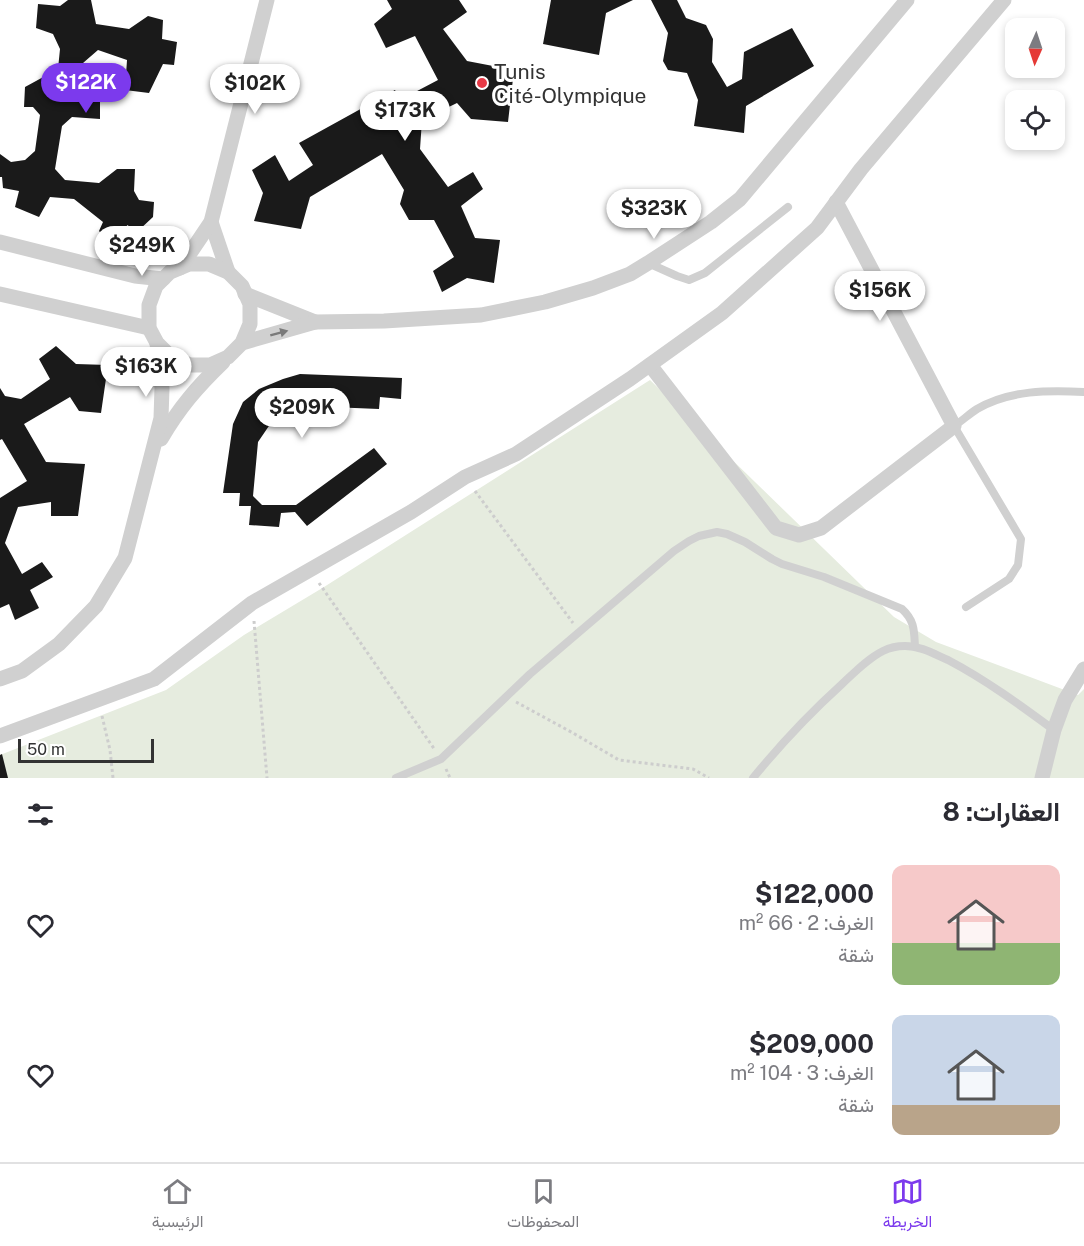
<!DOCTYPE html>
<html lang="ar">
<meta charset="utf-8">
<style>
body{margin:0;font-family:"Public Sans",Vazirmatn,sans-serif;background:#f2f2f3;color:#2b2b33;direction:rtl;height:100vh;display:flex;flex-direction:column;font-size:22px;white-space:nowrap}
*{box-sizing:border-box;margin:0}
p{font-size:20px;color:#7c7c81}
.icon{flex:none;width:33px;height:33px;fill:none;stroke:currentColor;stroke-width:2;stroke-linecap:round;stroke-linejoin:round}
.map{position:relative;height:778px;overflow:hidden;direction:ltr}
.drawer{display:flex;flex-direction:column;background:#fff;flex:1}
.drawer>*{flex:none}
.needle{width:39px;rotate:183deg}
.fabs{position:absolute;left:1005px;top:18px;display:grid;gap:12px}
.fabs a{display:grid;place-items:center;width:60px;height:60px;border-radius:12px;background:#fff;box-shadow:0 3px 9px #0003;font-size:30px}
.scale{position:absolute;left:18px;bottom:15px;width:136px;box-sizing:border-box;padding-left:6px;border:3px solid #333;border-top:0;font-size:16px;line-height:21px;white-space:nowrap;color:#333;-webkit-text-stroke:4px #fff;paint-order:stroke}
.price{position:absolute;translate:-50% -51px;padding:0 14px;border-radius:21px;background:#fff;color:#222;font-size:20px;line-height:39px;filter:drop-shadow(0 2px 3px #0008)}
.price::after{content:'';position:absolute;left:50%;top:36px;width:18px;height:14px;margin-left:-9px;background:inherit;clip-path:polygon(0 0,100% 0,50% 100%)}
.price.on{background:#7c3aed;color:#fff}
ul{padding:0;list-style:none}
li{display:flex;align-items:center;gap:18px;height:150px;padding:0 24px}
li span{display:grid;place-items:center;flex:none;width:168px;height:120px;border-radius:12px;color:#555}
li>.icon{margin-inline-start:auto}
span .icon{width:72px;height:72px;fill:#fffc;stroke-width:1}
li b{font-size:26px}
h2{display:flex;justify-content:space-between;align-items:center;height:72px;padding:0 24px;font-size:26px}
.tab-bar{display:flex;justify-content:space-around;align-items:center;height:84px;border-top:2px solid #e1e1e2;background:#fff;font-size:16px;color:#7c7c81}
.tab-bar a{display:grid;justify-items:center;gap:3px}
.tab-bar .on{color:#7c3aed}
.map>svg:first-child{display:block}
.green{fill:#e6ecdf}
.building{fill:#1a1a1a}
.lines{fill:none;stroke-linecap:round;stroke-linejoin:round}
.path{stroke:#cdcdcd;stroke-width:3;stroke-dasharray:3 3;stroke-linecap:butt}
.lane{stroke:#d0d0d0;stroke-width:8}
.street{stroke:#d0d0d0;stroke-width:15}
.oneway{fill:#7a7a7a}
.poi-dot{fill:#e63946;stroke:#fff;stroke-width:2}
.labels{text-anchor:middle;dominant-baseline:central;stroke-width:6;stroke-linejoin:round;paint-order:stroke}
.poi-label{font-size:21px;fill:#333;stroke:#fff;text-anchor:start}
</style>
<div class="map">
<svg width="1084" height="778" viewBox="0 0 1084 778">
<rect width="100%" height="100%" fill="#fff"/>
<path class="green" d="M 650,380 L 894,617 L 936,642 L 1078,695 L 1084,689 L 1084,778 L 0,778 L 0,755 L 166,690 L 244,635 L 324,587 Z"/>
<g class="building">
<path d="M 68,0 L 91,0 L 96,24 L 129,29 L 148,16 L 163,20 L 162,39 L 177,42 L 174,65 L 163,64 L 149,93 L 125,90 L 127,60 L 98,50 L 83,63 L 81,89 L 100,102 L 100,119 L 72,117 L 62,126 L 55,169 L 65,180 L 99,183 L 117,169 L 135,169 L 134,191 L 139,200 L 154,202 L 153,217 L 138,231 L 127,225 L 126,235 L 112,246 L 99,231 L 103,222 L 74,199 L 50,197 L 39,217 L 15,207 L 19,191 L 3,188 L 2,177 L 0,177 L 0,154 L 11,162 L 25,160 L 35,151 L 40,115 L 33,107 L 24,107 L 25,87 L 58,69 L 60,49 L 53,34 L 36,28 L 38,4 L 60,6 Z"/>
<path d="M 387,0 L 459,0 L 467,12 L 443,29 L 467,61 L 514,70 L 508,122 L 471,119 L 457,103 L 422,120 L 420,149 L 448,187 L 473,172 L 483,189 L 461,206 L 475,238 L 500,240 L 494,283 L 467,278 L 442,292 L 433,271 L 454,257 L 434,220 L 409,220 L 400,204 L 404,190 L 382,154 L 310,197 L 301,229 L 254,221 L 263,193 L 252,170 L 275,155 L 289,181 L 313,165 L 299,143 L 395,90 L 400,100 L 438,80 L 415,36 L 386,48 L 374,24 L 392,9 Z"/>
<path d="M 551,0 L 633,0 L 606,13 L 599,55 L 543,44 Z"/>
<path d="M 651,0 L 677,0 L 686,18 L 706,25 L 713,39 L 712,62 L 727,87 L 742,79 L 744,52 L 792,28 L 814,66 L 746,106 L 744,133 L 694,126 L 698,100 L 687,73 L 668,70 L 663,61 L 668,33 Z"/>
<path d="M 56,346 L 76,364 L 108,365 L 101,413 L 79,411 L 70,397 L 24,424 L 46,462 L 85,464 L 78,516 L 51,516 L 51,502 L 18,507 L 5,543 L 22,574 L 42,562 L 53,577 L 30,590 L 39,608 L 15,620 L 9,604 L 0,608 L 0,498 L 27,481 L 2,439 L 0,440 L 0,388 L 5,396 L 21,399 L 50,379 L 39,359 Z"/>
<path d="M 300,374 L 402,378 L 401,399 L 380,397 L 379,409 L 306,406 L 288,410 L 275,417 L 258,442 L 253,496 L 262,505 L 296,505 L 374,448 L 387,464 L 307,526 L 295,512 L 281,513 L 279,527 L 249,525 L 251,506 L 239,506 L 240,493 L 223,493 L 233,424 L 243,402 L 259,389 L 283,379 Z"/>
<path d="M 2,754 L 8,778 L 0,778 L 0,755 Z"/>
</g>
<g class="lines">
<g class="path">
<path d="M 475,491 L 573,623"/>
<path d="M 319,583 L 435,750"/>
<path d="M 254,621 L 267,778"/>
<path d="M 516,702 L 573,733 L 619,760 L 693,769 L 709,778"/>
<path d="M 102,716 L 110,750 L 113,778"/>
<path d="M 446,769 L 450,778"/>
</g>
<g class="lane">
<path d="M 648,263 L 677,276 L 689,280 L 705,273 L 788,207"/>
<path d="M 966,607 L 1009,579 L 1018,565 L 1021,539 L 954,426 C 962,421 969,414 977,409 C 1009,390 1049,390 1084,392"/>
<path d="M 396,778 L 441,759 L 530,674 L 674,551 L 689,541 L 699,536 L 717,532 L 727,534 L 745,542 L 772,559 L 782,564 L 824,577 L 902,609 C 915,621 914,631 915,647"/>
<path d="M 753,778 C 780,745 809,714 841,685 C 854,673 867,659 883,651 C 889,648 898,646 905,646 C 921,646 934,654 948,660 C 986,680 1020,705 1054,730"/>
</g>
<g class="street">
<path d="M 211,222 L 228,272"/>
<path d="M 0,242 L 135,276 L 163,279"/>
<path d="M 180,268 L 211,222 L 267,0"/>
<path d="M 0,294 L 149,328"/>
<path d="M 245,294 L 315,322"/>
<path d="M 242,343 L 250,324 L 250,304 L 242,286 L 228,272 L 209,264 L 189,264 L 170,272 L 156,286 L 149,305 L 149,328 L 157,343 L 171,357 L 190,365 L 210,365 L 228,357 L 242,343 L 315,322 L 384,321 L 481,315 L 545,302 L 593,288 L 630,274 L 648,263 L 711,222 L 740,199 L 907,0"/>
<path d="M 650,365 L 776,528 L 799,535 L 821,528 L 954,426 L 836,202"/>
<path d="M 161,439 C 179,408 197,387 223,362"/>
<path d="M 0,679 L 22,671 L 59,644 L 96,606 L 125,558 L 161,418 L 162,388 L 157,343"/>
<path d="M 0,736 L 154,679 L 252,603 L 411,512 L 465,477 L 516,454 L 630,379 L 722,313 L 817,228 L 861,169 L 1004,0"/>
<path d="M 1042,778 L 1054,730 L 1065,700 L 1084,669"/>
</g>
</g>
<defs><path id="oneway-solid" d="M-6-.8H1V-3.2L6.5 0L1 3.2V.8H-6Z" transform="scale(1.5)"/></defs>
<use class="oneway" href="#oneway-solid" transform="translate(279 333) rotate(-15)"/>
<circle class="poi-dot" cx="482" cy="83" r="6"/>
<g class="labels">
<g class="poi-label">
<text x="494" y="71">Tunis<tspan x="494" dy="24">Cité-Olympique</tspan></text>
</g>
</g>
</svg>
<div class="fabs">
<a><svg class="needle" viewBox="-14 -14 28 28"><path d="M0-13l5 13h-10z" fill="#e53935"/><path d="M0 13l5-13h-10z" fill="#7c7c81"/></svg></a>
<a><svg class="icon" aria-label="locate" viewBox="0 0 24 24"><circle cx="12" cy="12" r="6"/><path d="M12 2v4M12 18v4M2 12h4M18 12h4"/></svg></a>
</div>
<div class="scale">50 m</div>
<b class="price on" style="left:86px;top:114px">$122K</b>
<b class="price" style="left:255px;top:115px">$102K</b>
<b class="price" style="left:405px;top:142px">$173K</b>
<b class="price" style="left:654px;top:240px">$323K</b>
<b class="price" style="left:142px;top:277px">$249K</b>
<b class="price" style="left:880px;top:322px">$156K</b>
<b class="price" style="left:146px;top:398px">$163K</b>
<b class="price" style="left:302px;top:439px">$209K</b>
</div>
<section class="drawer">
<h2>العقارات: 8<svg class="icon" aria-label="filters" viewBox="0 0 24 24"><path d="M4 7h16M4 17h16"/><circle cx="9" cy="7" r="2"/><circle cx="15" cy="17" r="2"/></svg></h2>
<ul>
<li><span style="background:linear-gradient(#f6c9c9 65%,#8fb573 0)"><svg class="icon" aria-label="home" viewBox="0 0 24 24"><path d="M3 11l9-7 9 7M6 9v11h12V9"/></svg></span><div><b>$122,000</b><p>الغرف: 2 · 66 m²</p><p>شقة</p></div><svg class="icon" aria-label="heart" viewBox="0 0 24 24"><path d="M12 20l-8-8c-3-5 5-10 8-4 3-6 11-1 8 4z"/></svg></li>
<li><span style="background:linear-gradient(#c9d6e8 75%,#b9a48a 0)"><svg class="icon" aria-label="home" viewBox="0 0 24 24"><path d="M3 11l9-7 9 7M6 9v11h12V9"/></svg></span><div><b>$209,000</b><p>الغرف: 3 · 104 m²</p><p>شقة</p></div><svg class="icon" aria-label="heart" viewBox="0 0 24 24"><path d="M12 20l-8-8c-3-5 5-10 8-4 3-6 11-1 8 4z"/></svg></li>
</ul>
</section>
<nav class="tab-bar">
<a class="on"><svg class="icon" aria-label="map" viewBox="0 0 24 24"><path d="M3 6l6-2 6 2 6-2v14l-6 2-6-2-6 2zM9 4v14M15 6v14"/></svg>الخريطة</a>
<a><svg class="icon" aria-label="saved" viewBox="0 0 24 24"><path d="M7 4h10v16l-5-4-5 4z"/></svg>المحفوظات</a>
<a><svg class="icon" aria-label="home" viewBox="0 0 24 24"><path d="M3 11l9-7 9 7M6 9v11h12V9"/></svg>الرئيسية</a>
</nav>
